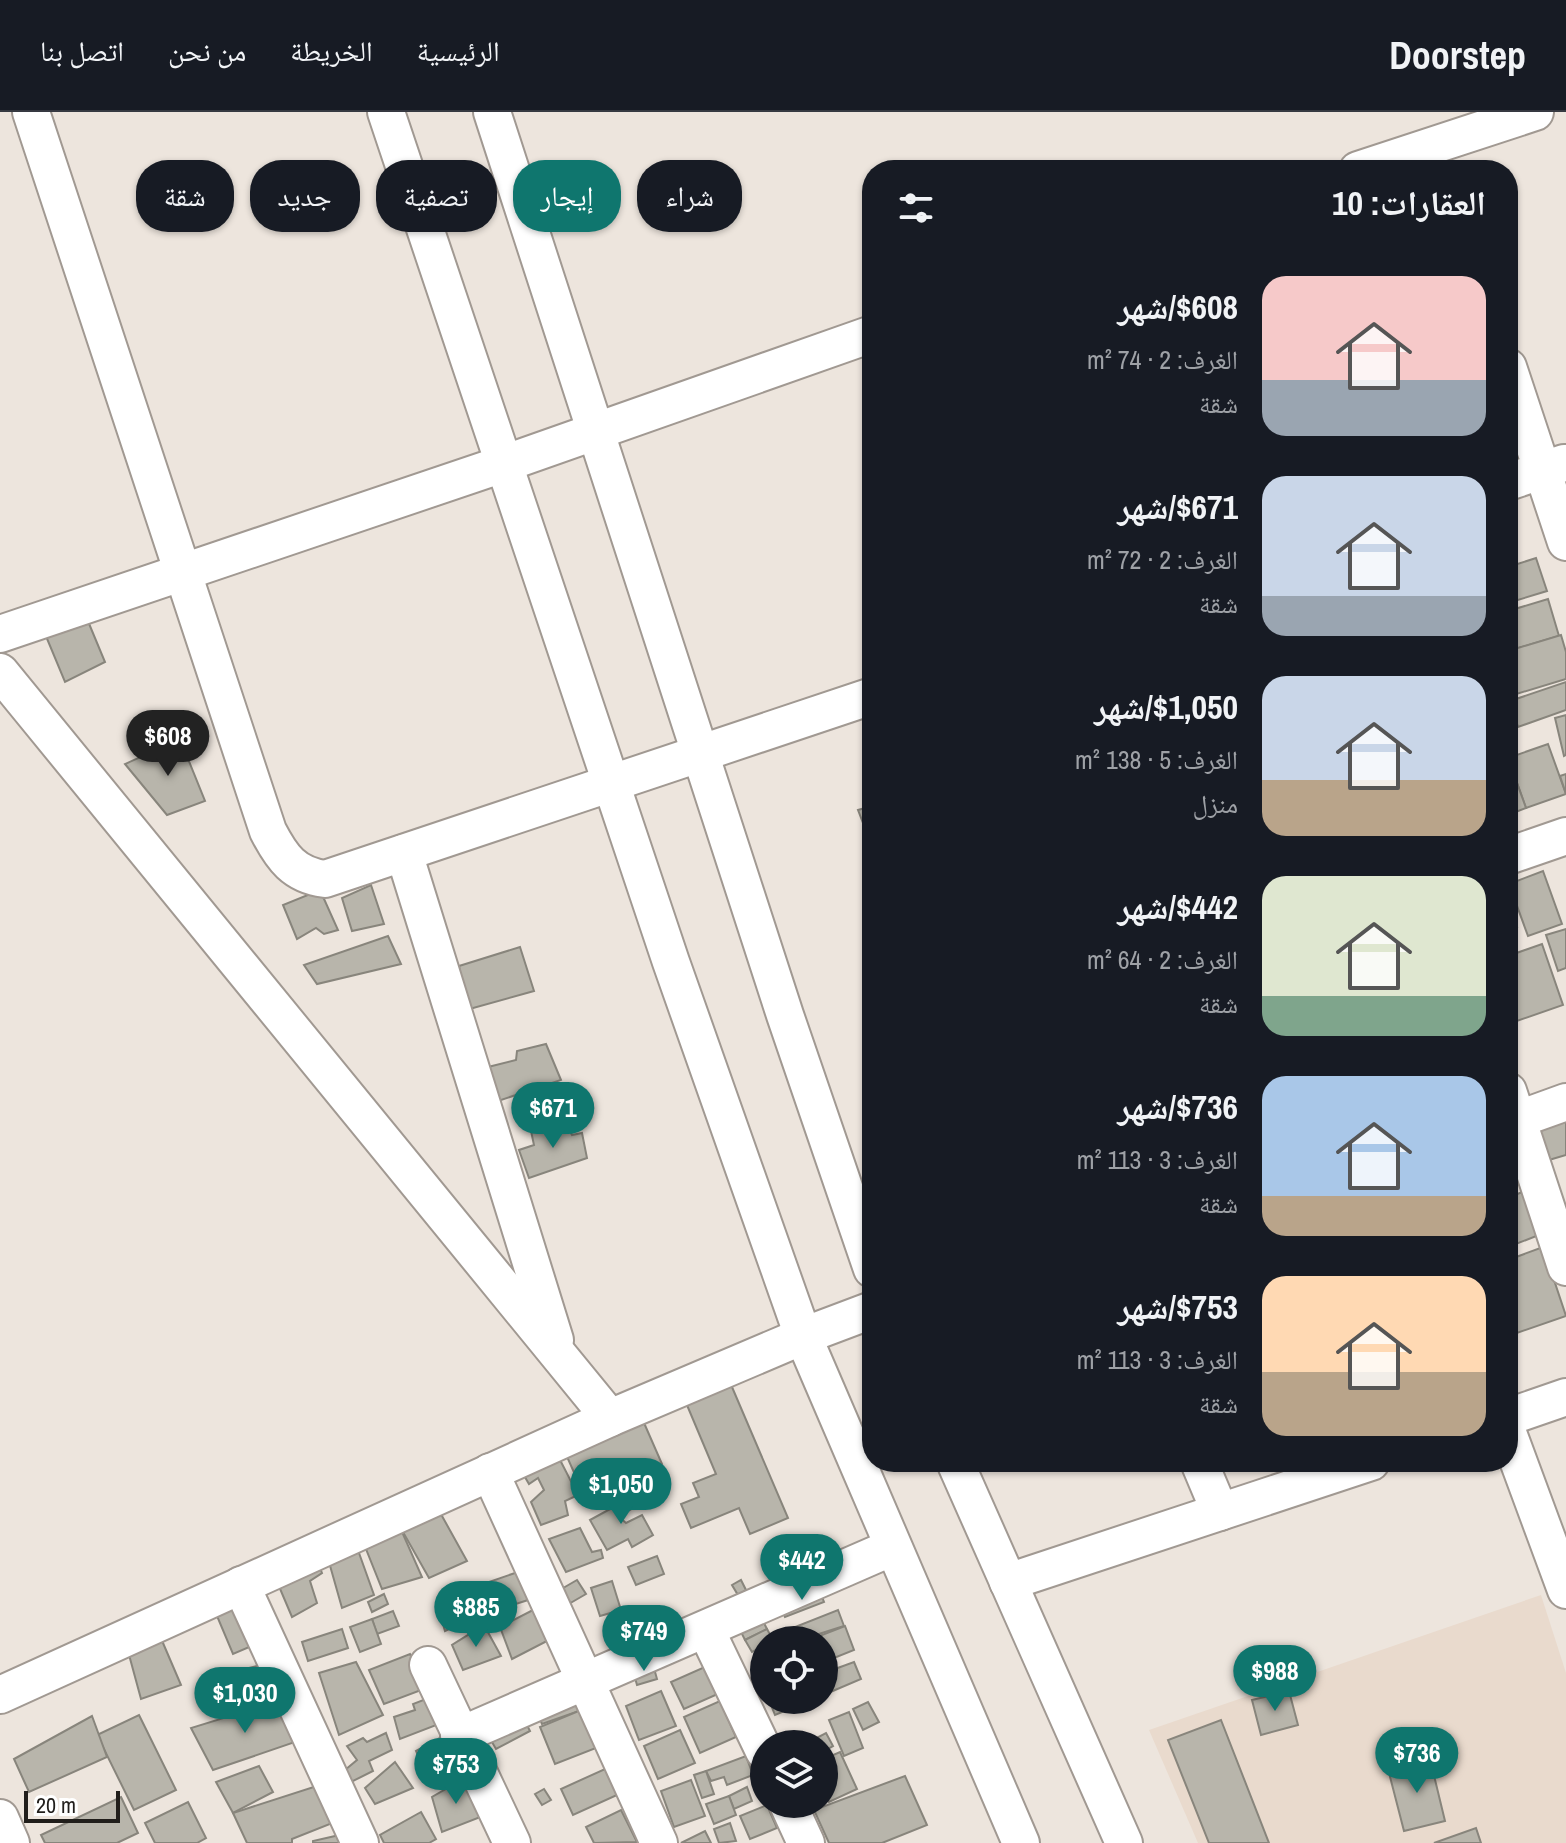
<!DOCTYPE html>
<html lang="ar">
<meta charset="utf-8">
<style>
body{margin:0;font-family:"Archivo Narrow","Noto Naskh Arabic",sans-serif;background:#242831;color:#f1f3f6;direction:rtl;height:100vh;display:flex;flex-direction:column;font-size:30px;white-space:nowrap}
*{box-sizing:border-box;margin:0}
p{font-size:26px;color:#9ea1a6}
.icon{flex:none;width:44px;height:44px;fill:none;stroke:currentColor;stroke-width:2;stroke-linecap:round;stroke-linejoin:round}
.map{position:relative;flex:1;overflow:hidden;direction:ltr}
.sheet{position:absolute;left:862px;top:48px;width:656px;height:1312px;display:flex;flex-direction:column;background:#171b24;border-radius:32px;box-shadow:0 2px 6px #0004;direction:rtl}
.sheet>*{flex:none}
.top-card{position:absolute;left:24px;top:48px;width:718px;height:72px;direction:rtl;display:flex;gap:16px}
.buttons{position:absolute;left:750px;top:1514px;display:grid;gap:16px}
.buttons a{display:grid;place-items:center;width:88px;height:88px;border-radius:50%;background:#171b24;box-shadow:0 2px 6px #0004;font-size:40px}
.scale{position:absolute;left:24px;bottom:20px;width:96px;box-sizing:border-box;padding-left:8px;border:4px solid #211e1b;border-top:0;font-size:22px;line-height:28px;white-space:nowrap;color:#211e1b;-webkit-text-stroke:6px #fff;paint-order:stroke}
.price{position:absolute;translate:-50% -68px;padding:0 18px;border-radius:28px;background:#0f766e;color:#fff;font-size:26px;line-height:52px;filter:drop-shadow(0 2px 4px #0008)}
.price::after{content:'';position:absolute;left:50%;top:48px;width:24px;height:18px;margin-left:-12px;background:inherit;clip-path:polygon(0 0,100% 0,50% 100%)}
.price.on{background:#222;color:#fff}
ul{padding:0;list-style:none}
li{display:flex;align-items:center;gap:24px;height:200px;padding:0 32px}
li span{display:grid;place-items:center;flex:none;width:224px;height:160px;border-radius:24px;color:#555}
li>.icon{margin-inline-start:auto}
span .icon{width:96px;height:96px;fill:#fffc;stroke-width:1}
li b{font-size:34px}
h2{display:flex;justify-content:space-between;align-items:center;height:96px;padding:0 32px;font-size:34px}
.chip{padding:0 28px;border-radius:32px;background:#171b24;box-shadow:0 2px 6px #0004;font-size:28px;line-height:72px}
.chip.on{background:#0f766e;color:#fff}
header{display:flex;align-items:center;gap:48px;box-sizing:border-box;height:112px;padding:0 40px;background:#171b24;border-bottom:2px solid #363941}
header strong{font-size:38px}
nav{display:flex;gap:44px;margin-inline-start:auto;font-size:28px}
.map>svg:first-child{display:block}
.built{fill:#e9dacd}
.building{fill:#b8b5ab;stroke:#88857c;stroke-width:2}
.lines{fill:none;stroke-linecap:round;stroke-linejoin:round}
.minor-casing{stroke:#a19992;stroke-width:40}
.minor{stroke:#fff;stroke-width:36}
</style>
<header>
<strong>Doorstep</strong>
<nav><a>الرئيسية</a><a>الخريطة</a><a>من نحن</a><a>اتصل بنا</a></nav>
</header>
<div class="map">
<svg width="1566" height="1731" viewBox="0 0 1566 1731">
<rect width="100%" height="100%" fill="#ede5dd"/>
<path class="built" d="M 1541,1483 L 1566,1561 L 1566,1731 L 1198,1731 L 1149,1618 Z"/>
<g class="building">
<path d="M 1536,446 L 1547,479 L 1508,491 L 1508,455 Z"/>
<path d="M 1548,487 L 1559,524 L 1508,539 L 1508,499 Z"/>
<path d="M 85,502 L 105,550 L 65,570 L 43,517 Z"/>
<path d="M 1561,523 L 1566,540 L 1566,567 L 1513,583 L 1508,567 L 1508,539 Z"/>
<path d="M 1566,570 L 1566,598 L 1518,615 L 1510,589 Z"/>
<path d="M 1566,603 L 1566,643 L 1564,644 L 1555,606 Z"/>
<path d="M 180,627 L 205,689 L 167,703 L 125,652 Z"/>
<path d="M 1548,632 L 1566,682 L 1526,696 L 1508,646 Z"/>
<path d="M 1508,646 L 1526,696 L 1508,703 Z"/>
<path d="M 1566,662 L 1566,682 L 1560,664 Z"/>
<path d="M 872,694 L 872,728 L 870,729 L 858,698 Z"/>
<path d="M 1543,759 L 1562,812 L 1528,824 L 1509,772 Z"/>
<path d="M 371,773 L 384,812 L 352,819 L 342,786 Z"/>
<path d="M 320,778 L 338,818 L 324,822 L 316,816 L 297,827 L 283,793 Z"/>
<path d="M 1508,790 L 1517,815 L 1508,818 Z"/>
<path d="M 1566,817 L 1566,856 L 1558,859 L 1546,823 Z"/>
<path d="M 388,824 L 401,852 L 317,872 L 304,853 Z"/>
<path d="M 1542,832 L 1563,893 L 1508,912 L 1508,844 Z"/>
<path d="M 520,835 L 534,879 L 466,898 L 459,854 Z"/>
<path d="M 546,932 L 561,968 L 498,989 L 488,955 L 516,948 L 517,939 Z"/>
<path d="M 1566,998 L 1566,1043 L 1549,1048 L 1536,1007 Z"/>
<path d="M 567,1012 L 572,1023 L 582,1021 L 587,1046 L 529,1066 L 519,1038 L 534,1033 L 531,1019 Z"/>
<path d="M 1522,1080 L 1539,1123 L 1508,1135 L 1508,1086 Z"/>
<path d="M 1543,1135 L 1566,1204 L 1508,1224 L 1508,1148 Z"/>
<path d="M 729,1268 L 788,1406 L 750,1422 L 739,1396 L 691,1416 L 681,1392 L 699,1385 L 693,1371 L 716,1362 L 684,1286 Z"/>
<path d="M 641,1304 L 662,1352 L 618,1372 L 622,1380 L 589,1394 L 564,1338 Z"/>
<path d="M 558,1344 L 578,1383 L 565,1389 L 568,1403 L 541,1413 L 531,1390 L 544,1378 L 538,1366 L 529,1372 L 522,1360 Z"/>
<path d="M 632,1385 L 637,1394 L 618,1404 L 626,1411 L 642,1403 L 653,1423 L 632,1435 L 628,1427 L 607,1438 L 590,1408 Z"/>
<path d="M 437,1395 L 467,1449 L 429,1466 L 399,1413 Z"/>
<path d="M 399,1413 L 422,1465 L 382,1477 L 364,1432 Z"/>
<path d="M 580,1416 L 592,1440 L 601,1438 L 603,1446 L 566,1460 L 549,1427 Z"/>
<path d="M 354,1427 L 374,1483 L 342,1496 L 327,1443 Z"/>
<path d="M 315,1443 L 322,1461 L 310,1469 L 317,1491 L 292,1505 L 275,1465 Z"/>
<path d="M 657,1444 L 664,1462 L 636,1473 L 628,1455 Z"/>
<path d="M 807,1444 L 813,1459 L 800,1465 L 793,1450 Z"/>
<path d="M 518,1460 L 528,1488 L 491,1500 L 480,1473 Z"/>
<path d="M 577,1468 L 586,1482 L 567,1493 L 558,1479 Z"/>
<path d="M 741,1468 L 746,1478 L 738,1483 L 732,1473 Z"/>
<path d="M 612,1469 L 621,1498 L 600,1504 L 591,1476 Z"/>
<path d="M 818,1475 L 824,1490 L 785,1505 L 779,1490 Z"/>
<path d="M 384,1482 L 388,1492 L 372,1500 L 368,1490 Z"/>
<path d="M 471,1482 L 480,1502 L 445,1519 L 438,1495 Z"/>
<path d="M 237,1495 L 254,1533 L 233,1542 L 217,1504 Z"/>
<path d="M 535,1497 L 547,1529 L 512,1547 L 500,1515 Z"/>
<path d="M 757,1497 L 767,1517 L 745,1528 L 735,1508 Z"/>
<path d="M 838,1498 L 844,1514 L 800,1528 L 795,1515 Z"/>
<path d="M 393,1499 L 399,1514 L 377,1522 L 372,1507 Z"/>
<path d="M 372,1507 L 381,1532 L 360,1540 L 350,1515 Z"/>
<path d="M 666,1509 L 673,1530 L 650,1537 L 643,1516 Z"/>
<path d="M 484,1513 L 501,1544 L 463,1558 L 452,1533 Z"/>
<path d="M 845,1514 L 854,1538 L 824,1550 L 824,1528 L 809,1528 Z"/>
<path d="M 342,1517 L 348,1536 L 308,1549 L 302,1530 Z"/>
<path d="M 767,1517 L 773,1528 L 764,1528 L 764,1534 L 752,1540 L 745,1528 Z"/>
<path d="M 160,1524 L 181,1573 L 141,1587 L 128,1539 Z"/>
<path d="M 410,1542 L 424,1577 L 384,1592 L 369,1558 Z"/>
<path d="M 764,1546 L 764,1576 L 753,1551 Z"/>
<path d="M 652,1549 L 657,1567 L 637,1573 L 632,1555 Z"/>
<path d="M 356,1550 L 383,1603 L 339,1623 L 319,1561 Z"/>
<path d="M 854,1550 L 861,1567 L 828,1581 L 824,1561 Z"/>
<path d="M 265,1552 L 270,1564 L 257,1574 L 260,1584 L 235,1593 L 224,1562 Z"/>
<path d="M 707,1554 L 720,1581 L 684,1597 L 671,1570 Z"/>
<path d="M 570,1577 L 579,1599 L 542,1612 L 533,1590 Z"/>
<path d="M 661,1579 L 676,1614 L 639,1628 L 626,1594 Z"/>
<path d="M 1289,1579 L 1298,1613 L 1261,1623 L 1252,1588 Z"/>
<path d="M 431,1585 L 439,1612 L 400,1627 L 394,1605 L 415,1598 L 413,1592 Z"/>
<path d="M 282,1588 L 298,1629 L 213,1658 L 191,1616 Z"/>
<path d="M 769,1588 L 803,1588 L 804,1591 L 775,1603 Z"/>
<path d="M 720,1589 L 736,1625 L 700,1641 L 684,1605 Z"/>
<path d="M 868,1590 L 879,1610 L 863,1618 L 853,1597 Z"/>
<path d="M 581,1598 L 596,1636 L 555,1652 L 540,1615 Z"/>
<path d="M 520,1599 L 530,1619 L 496,1637 L 485,1618 Z"/>
<path d="M 849,1600 L 863,1636 L 844,1644 L 829,1608 Z"/>
<path d="M 139,1603 L 176,1678 L 134,1698 L 97,1623 Z"/>
<path d="M 92,1604 L 107,1645 L 29,1680 L 14,1647 Z"/>
<path d="M 1221,1608 L 1269,1731 L 1209,1731 L 1168,1628 Z"/>
<path d="M 680,1618 L 695,1651 L 658,1667 L 644,1634 Z"/>
<path d="M 386,1621 L 392,1638 L 369,1649 L 373,1659 L 351,1670 L 345,1658 L 357,1648 L 347,1634 L 363,1626 L 367,1630 Z"/>
<path d="M 449,1621 L 452,1643 L 422,1669 L 426,1660 L 416,1639 Z"/>
<path d="M 826,1621 L 833,1634 L 824,1639 L 824,1632 L 805,1632 Z"/>
<path d="M 840,1640 L 857,1677 L 829,1690 L 824,1678 L 824,1647 Z"/>
<path d="M 746,1644 L 753,1663 L 727,1673 L 724,1665 L 711,1669 L 706,1659 Z"/>
<path d="M 1430,1647 L 1445,1709 L 1404,1719 L 1388,1657 Z"/>
<path d="M 395,1650 L 413,1676 L 375,1692 L 365,1676 Z"/>
<path d="M 259,1654 L 273,1680 L 233,1701 L 216,1670 Z"/>
<path d="M 605,1657 L 617,1683 L 573,1703 L 561,1677 Z"/>
<path d="M 706,1659 L 714,1682 L 702,1686 L 694,1663 Z"/>
<path d="M 905,1664 L 927,1713 L 882,1731 L 829,1731 L 814,1698 Z"/>
<path d="M 465,1666 L 483,1704 L 442,1720 L 432,1685 Z"/>
<path d="M 691,1668 L 705,1704 L 674,1715 L 661,1679 Z"/>
<path d="M 323,1672 L 335,1710 L 292,1727 L 292,1731 L 247,1731 L 233,1701 Z"/>
<path d="M 747,1675 L 752,1689 L 734,1697 L 729,1684 Z"/>
<path d="M 544,1677 L 551,1688 L 542,1693 L 535,1682 Z"/>
<path d="M 729,1684 L 736,1703 L 714,1712 L 706,1692 Z"/>
<path d="M 121,1685 L 138,1721 L 117,1731 L 45,1731 L 41,1723 Z"/>
<path d="M 188,1690 L 206,1726 L 197,1731 L 155,1731 L 145,1711 Z"/>
<path d="M 767,1693 L 777,1716 L 750,1727 L 740,1704 Z"/>
<path d="M 621,1698 L 637,1730 L 594,1731 L 586,1715 Z"/>
<path d="M 421,1700 L 436,1727 L 429,1731 L 384,1731 L 380,1723 Z"/>
<path d="M 730,1711 L 736,1729 L 719,1731 L 714,1717 Z"/>
<path d="M 1476,1716 L 1481,1731 L 1434,1731 Z"/>
<path d="M 705,1719 L 711,1731 L 681,1731 Z"/>
<path d="M 344,1722 L 347,1731 L 313,1731 L 313,1729 Z"/>
</g>
<g class="lines">
<g class="minor-casing">
<g id="minor">
<path d="M 31,0 L 268,719 C 282,746 294,763 325,767 L 872,584"/>
<path d="M 386,0 L 671,850 L 803,1224 L 1021,1731"/>
<path d="M 492,0 L 785,903 L 872,1157"/>
<path d="M 1358,58 L 1535,0"/>
<path d="M 1508,255 L 1566,430"/>
<path d="M 1508,370 L 1564,351"/>
<path d="M 0,522 L 503,352 L 872,222"/>
<path d="M 0,560 L 610,1306"/>
<path d="M 404,741 L 555,1228"/>
<path d="M 1508,744 L 1566,724"/>
<path d="M 1508,979 L 1566,1155"/>
<path d="M 1508,1011 L 1566,990"/>
<path d="M 1508,1305 L 1566,1285"/>
<path d="M 1508,1321 L 1566,1478"/>
<path d="M 955,1350 L 1124,1731"/>
<path d="M 1199,1350 L 1220,1400"/>
<path d="M 490,1360 L 659,1731"/>
<path d="M 1008,1470 L 1371,1350"/>
<path d="M 241,1473 L 360,1731"/>
<path d="M 706,1518 L 764,1639"/>
<path d="M 428,1553 L 512,1731"/>
<path d="M 0,1583 L 610,1306 L 803,1224 L 872,1198"/>
<path d="M 459,1624 L 893,1435"/>
<path d="M 788,1692 L 806,1731"/>
<path d="M 0,1706 L 11,1731"/>
</g>
</g>
<use href="#minor" class="minor"/>
</g>
</svg>
<div class="buttons">
<a><svg class="icon" aria-label="locate" viewBox="0 0 24 24"><circle cx="12" cy="12" r="6"/><path d="M12 2v4M12 18v4M2 12h4M18 12h4"/></svg></a>
<a><svg class="icon" aria-label="layers" viewBox="0 0 24 24"><path d="M12 4l9 5-9 5-9-5zM3 14l9 5 9-5"/></svg></a>
</div>
<div class="scale">20 m</div>
<b class="price on" style="left:168px;top:666px">$608</b>
<b class="price" style="left:553px;top:1038px">$671</b>
<b class="price" style="left:621px;top:1414px">$1,050</b>
<b class="price" style="left:802px;top:1490px">$442</b>
<b class="price" style="left:476px;top:1537px">$885</b>
<b class="price" style="left:644px;top:1561px">$749</b>
<b class="price" style="left:1275px;top:1601px">$988</b>
<b class="price" style="left:245px;top:1623px">$1,030</b>
<b class="price" style="left:1417px;top:1683px">$736</b>
<b class="price" style="left:456px;top:1694px">$753</b>
<div class="top-card">
<a class="chip">شراء</a>
<a class="chip on">إيجار</a>
<a class="chip">تصفية</a>
<a class="chip">جديد</a>
<a class="chip">شقة</a>
</div>
<section class="sheet">
<h2>العقارات: 10<svg class="icon" aria-label="filters" viewBox="0 0 24 24"><path d="M4 7h16M4 17h16"/><circle cx="9" cy="7" r="2"/><circle cx="15" cy="17" r="2"/></svg></h2>
<ul>
<li><span style="background:linear-gradient(#f6c9c9 65%,#9aa5b1 0)"><svg class="icon" aria-label="home" viewBox="0 0 24 24"><path d="M3 11l9-7 9 7M6 9v11h12V9"/></svg></span><div><b>$608/شهر</b><p>الغرف: 2 · 74 m²</p><p>شقة</p></div></li>
<li><span style="background:linear-gradient(#c9d6e8 75%,#9aa5b1 0)"><svg class="icon" aria-label="home" viewBox="0 0 24 24"><path d="M3 11l9-7 9 7M6 9v11h12V9"/></svg></span><div><b>$671/شهر</b><p>الغرف: 2 · 72 m²</p><p>شقة</p></div></li>
<li><span style="background:linear-gradient(#c9d6e8 65%,#b9a48a 0)"><svg class="icon" aria-label="home" viewBox="0 0 24 24"><path d="M3 11l9-7 9 7M6 9v11h12V9"/></svg></span><div><b>$1,050/شهر</b><p>الغرف: 5 · 138 m²</p><p>منزل</p></div></li>
<li><span style="background:linear-gradient(#dfe7d0 75%,#7fa58c 0)"><svg class="icon" aria-label="home" viewBox="0 0 24 24"><path d="M3 11l9-7 9 7M6 9v11h12V9"/></svg></span><div><b>$442/شهر</b><p>الغرف: 2 · 64 m²</p><p>شقة</p></div></li>
<li><span style="background:linear-gradient(#a9c7e8 75%,#b9a48a 0)"><svg class="icon" aria-label="home" viewBox="0 0 24 24"><path d="M3 11l9-7 9 7M6 9v11h12V9"/></svg></span><div><b>$736/شهر</b><p>الغرف: 3 · 113 m²</p><p>شقة</p></div></li>
<li><span style="background:linear-gradient(#ffd9b3 60%,#b9a48a 0)"><svg class="icon" aria-label="home" viewBox="0 0 24 24"><path d="M3 11l9-7 9 7M6 9v11h12V9"/></svg></span><div><b>$753/شهر</b><p>الغرف: 3 · 113 m²</p><p>شقة</p></div></li>
</ul>
</section>
</div>
